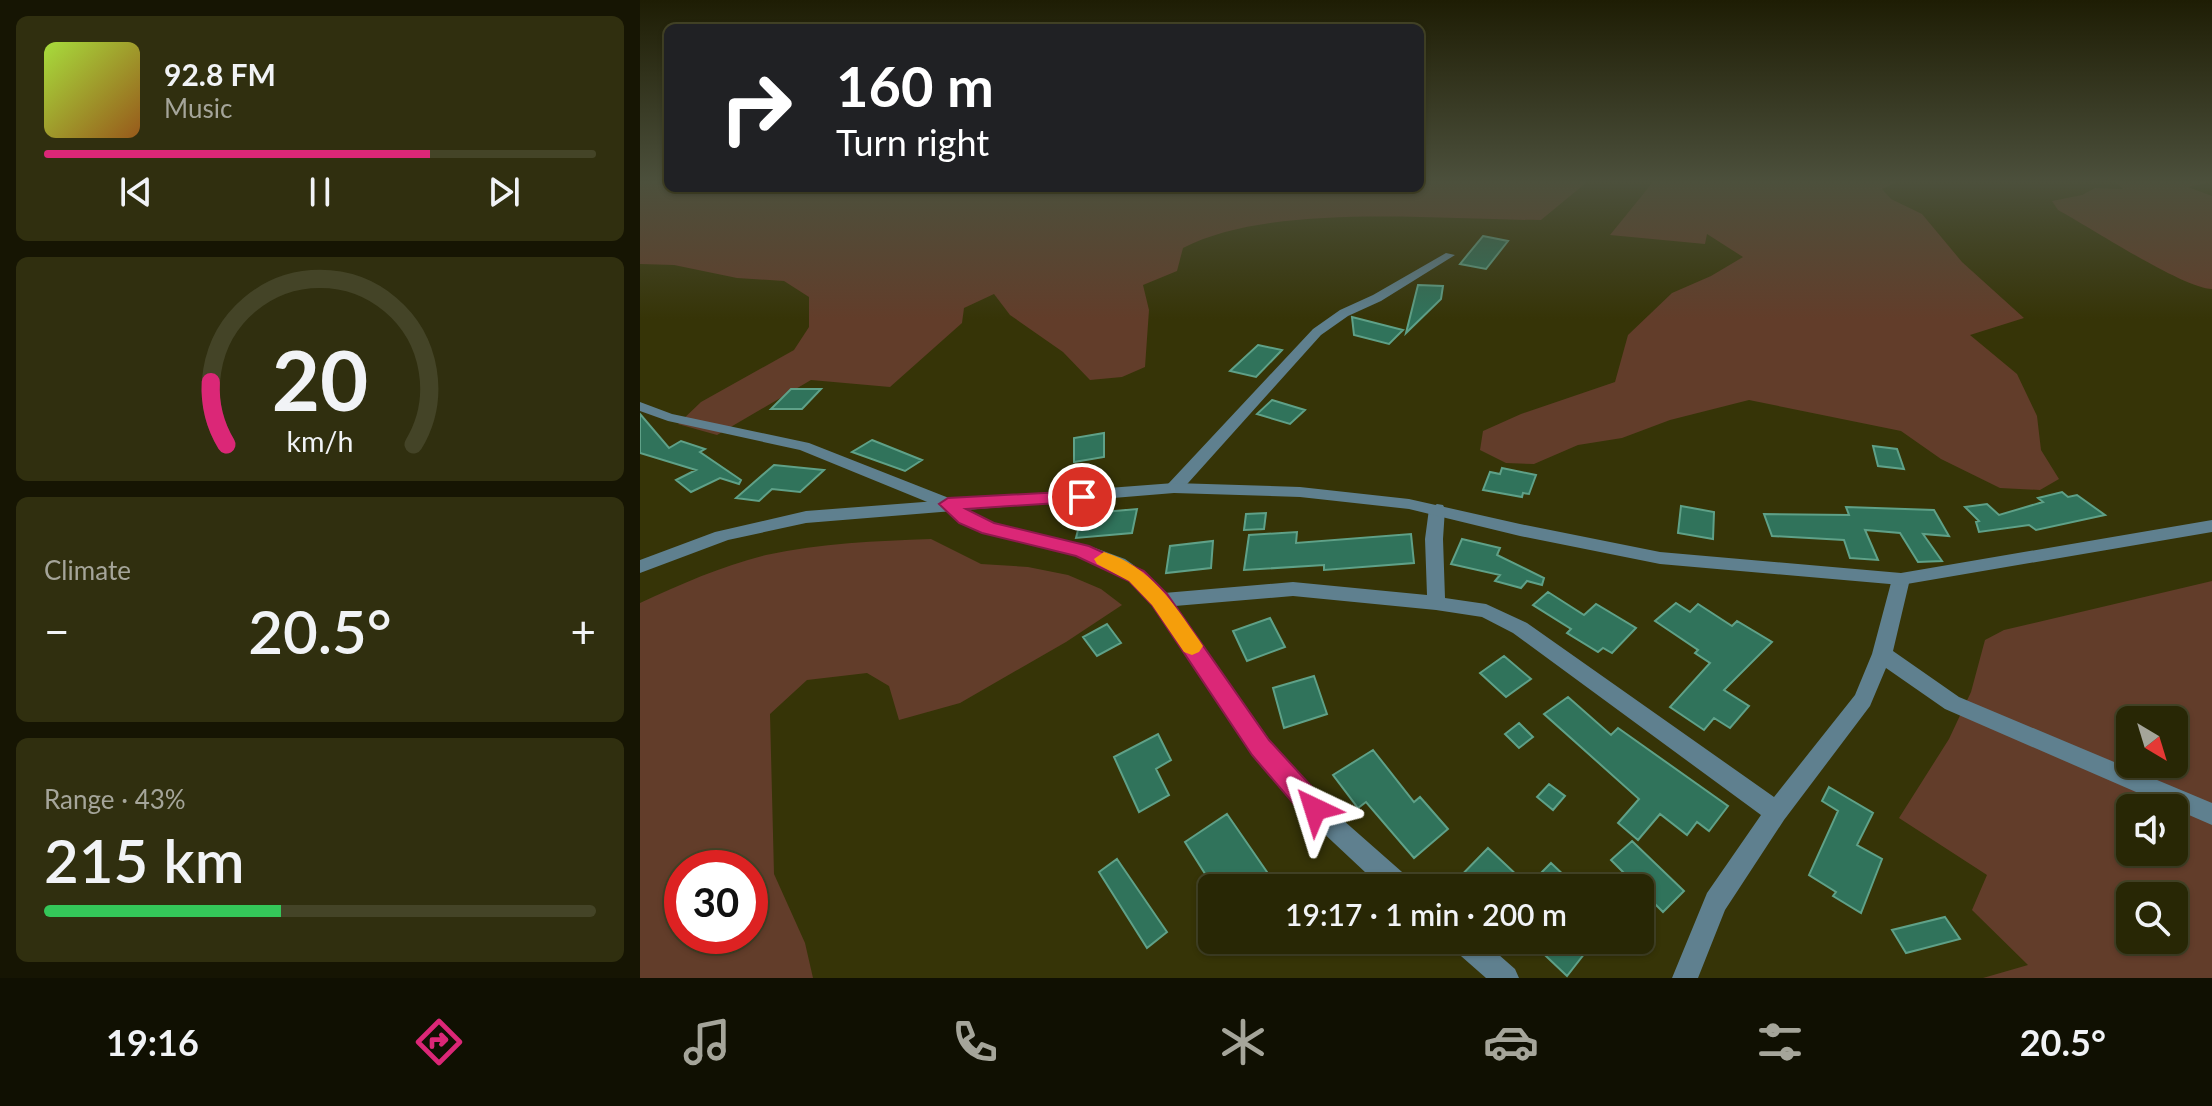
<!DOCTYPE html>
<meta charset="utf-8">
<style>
body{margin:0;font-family:Lato,sans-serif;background:#302f0f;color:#f1f3f6;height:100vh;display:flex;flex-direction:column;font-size:30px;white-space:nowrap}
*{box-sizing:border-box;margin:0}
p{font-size:26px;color:#a5a59a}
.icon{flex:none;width:44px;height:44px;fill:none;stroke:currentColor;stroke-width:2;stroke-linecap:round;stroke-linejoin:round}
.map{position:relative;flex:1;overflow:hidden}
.side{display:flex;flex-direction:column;gap:16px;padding:16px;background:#161503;width:640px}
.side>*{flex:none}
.top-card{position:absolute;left:24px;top:24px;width:760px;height:168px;border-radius:12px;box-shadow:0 2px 6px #0004,0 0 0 2px #444427;background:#202124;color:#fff;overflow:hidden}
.needle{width:52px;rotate:142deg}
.tools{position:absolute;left:1476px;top:706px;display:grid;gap:16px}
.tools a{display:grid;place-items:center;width:72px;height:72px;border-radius:12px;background:#282705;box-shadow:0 2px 6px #0004,0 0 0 2px #444427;font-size:40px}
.speed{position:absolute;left:24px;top:850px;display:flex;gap:16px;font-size:40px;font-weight:700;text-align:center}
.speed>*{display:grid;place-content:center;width:104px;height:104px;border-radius:50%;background:#282705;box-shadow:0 2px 6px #0004,0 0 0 2px #444427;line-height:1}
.speed .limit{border:12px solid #d22;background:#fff;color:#111}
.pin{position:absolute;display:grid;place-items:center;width:68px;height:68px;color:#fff;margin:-34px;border:4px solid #fff;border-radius:50%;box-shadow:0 2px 8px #0007}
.me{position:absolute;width:88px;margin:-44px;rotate:319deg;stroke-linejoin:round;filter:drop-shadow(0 0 6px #0008)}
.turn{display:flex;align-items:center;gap:28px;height:168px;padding:0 40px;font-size:36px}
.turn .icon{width:104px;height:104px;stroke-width:2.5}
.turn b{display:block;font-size:56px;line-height:68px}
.big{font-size:60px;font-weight:600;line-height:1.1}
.side .card{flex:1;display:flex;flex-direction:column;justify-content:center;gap:12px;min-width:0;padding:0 28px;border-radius:12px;background:#302f0f}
.side .dial{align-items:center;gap:0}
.dial svg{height:208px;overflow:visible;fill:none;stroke:#444427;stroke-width:7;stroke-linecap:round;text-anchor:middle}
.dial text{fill:#f1f3f6;stroke:none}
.song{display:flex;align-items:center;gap:24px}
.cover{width:96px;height:96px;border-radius:12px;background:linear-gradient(135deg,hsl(80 70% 55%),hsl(30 70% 35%))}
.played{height:8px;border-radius:4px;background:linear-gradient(90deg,#db2777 70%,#444427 70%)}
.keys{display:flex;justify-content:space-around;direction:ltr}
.heat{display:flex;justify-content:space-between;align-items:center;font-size:44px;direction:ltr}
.charge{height:12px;border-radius:6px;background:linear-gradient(90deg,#34c759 43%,#444427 0)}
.trip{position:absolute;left:558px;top:874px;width:456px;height:80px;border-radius:12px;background:#282705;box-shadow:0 2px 6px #0004,0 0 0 2px #444427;font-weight:600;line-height:80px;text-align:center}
.tab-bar{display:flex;height:128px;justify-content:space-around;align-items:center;background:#101002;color:#a5a59a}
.tab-bar .icon{width:56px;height:56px}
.tab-bar .current{color:#db2777}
.tab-bar b{font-size:36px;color:#f1f3f6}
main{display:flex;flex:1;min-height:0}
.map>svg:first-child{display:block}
</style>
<main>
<section class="side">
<div class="card">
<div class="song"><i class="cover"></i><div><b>92.8 FM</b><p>Music</p></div></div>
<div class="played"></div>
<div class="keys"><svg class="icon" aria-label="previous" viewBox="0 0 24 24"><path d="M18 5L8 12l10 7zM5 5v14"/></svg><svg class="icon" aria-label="pause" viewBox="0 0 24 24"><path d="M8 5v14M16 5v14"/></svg><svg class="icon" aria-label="next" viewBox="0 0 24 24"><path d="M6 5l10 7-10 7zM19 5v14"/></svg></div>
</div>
<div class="card dial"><svg viewBox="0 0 100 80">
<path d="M14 69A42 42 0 1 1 86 69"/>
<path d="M14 69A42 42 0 0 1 8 45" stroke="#db2777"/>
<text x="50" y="56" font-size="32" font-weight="700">20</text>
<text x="50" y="72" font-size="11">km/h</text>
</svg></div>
<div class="card"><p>Climate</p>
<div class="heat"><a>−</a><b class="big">20.5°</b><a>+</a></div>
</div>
<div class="card"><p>Range · 43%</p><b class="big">215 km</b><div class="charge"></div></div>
</section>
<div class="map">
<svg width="1572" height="978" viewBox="0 0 1572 978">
<rect width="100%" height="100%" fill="#363407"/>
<path fill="#623d2a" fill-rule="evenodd" d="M0,182H28V188H780V182H947L901,220C800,220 632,202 543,248L537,271L503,285L509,310L505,367L482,377L450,380L423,352L370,315L354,294L324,308L322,323L250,387L171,380L77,435L38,424L61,402L154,350L169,327V297L144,281L97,278L34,265L0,264Z
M1013,182H1257L1242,189L1251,199L1282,214L1322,262L1384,318L1330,335L1377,374L1397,416L1401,450L1419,479L1400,490L1360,488L1301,459L1261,431L1109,400L1030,420L982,438L938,445L894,464L866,463L840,450L843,431L881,414L975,382L988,335L1032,293L1071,276L1103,257L1067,234L1065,244L970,235Z
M1475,182H1572L1548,187L1572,196V289C1544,289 1448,226 1418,210L1412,201L1442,195L1455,188L1483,189Z
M291,539L341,564L388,567L428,575L461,589L482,605L426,642L320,703L259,720L249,686L227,673L167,680L130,714L134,874L165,943L173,978H0V603C41,584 82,566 126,555C181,543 236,541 291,539ZM42,868H110V936H42Z
M1572,581V978H1343L1388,965L1332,910L1347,875L1259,818L1309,739L1331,692L1345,640L1364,630ZM1490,720H1534V764H1490ZM1490,808H1534V852H1490ZM1490,896H1534V940H1490Z"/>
<path fill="#30735b" stroke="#5fa188" stroke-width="2" d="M843,236L868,241L846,269L820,264Z
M778,285L803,286L801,299L766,333Z
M712,317L763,330L749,344L714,335Z
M618,345L642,350L616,377L590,371Z
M151,389H181L162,409H131Z
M632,400L665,410L650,424L617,414Z
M0,414L29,448L41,441L65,449L60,452L101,480L99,484L80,478L51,492L36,480L56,470L0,453Z
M464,433V457L434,462V438Z
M232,440L282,460L265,471L212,452Z
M1233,446L1257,449L1264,469L1238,466Z
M134,465L184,470L160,492L132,489L119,501L96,498Z
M862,468L896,475L889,494L883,493L882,497L843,490L850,472L860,474Z
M1422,492L1428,497L1437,495L1465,515L1396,530L1389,525L1339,532L1336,522L1339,521L1325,507L1347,504L1359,515L1403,502L1398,498Z
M1041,506L1074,512L1073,539L1038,533Z
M1206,507L1294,510L1309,536L1283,534L1302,561L1278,562L1260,533L1225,530L1238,560L1210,558L1204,540L1132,536L1124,514L1209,515Z
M497,509L492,533L436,538L442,514Z
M626,513L624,529L604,530L606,514Z
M657,532L656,543L771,534L774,563L684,570V565L604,570L609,535Z
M822,539L860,548L857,555L904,578L902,585L887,581L881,588L855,581L860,575L811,564Z
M573,541L571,568L526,573L530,546Z
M908,592L944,615L956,604L996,628L972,653L963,648L958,652L927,633L931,629L893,605Z
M1036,603L1050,612L1058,604L1092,626L1097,621L1132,642L1084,690L1109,706L1090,728L1074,718L1064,730L1030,707L1070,663L1055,653L1058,650L1015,621Z
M630,618L645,647L607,661L593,631Z
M467,624L481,643L457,656L443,637Z
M864,656L891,679L866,697L840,673Z
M674,676L687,714L644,728L633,688Z
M928,697L971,735L978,728L1088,806L1069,831L1057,822L1047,835L1020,814L998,840L978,823L999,799L904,714Z
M879,723L893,737L879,748L865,734Z
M518,734L531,760L516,769L529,795L499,812L474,757Z
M733,750L774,802L780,797L808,829L774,858L726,802L718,808L693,775Z
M909,784L925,796L913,810L897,797Z
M1189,787L1233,813L1217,845L1242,859L1221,913L1193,896L1196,892L1169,875L1198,811L1182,801Z
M587,814L638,888H574L545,842Z
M992,841L1044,891L1023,912L971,860Z
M848,848L881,879L872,888H809Z
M477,859L527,932L507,948L459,872Z
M911,863L928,879L919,888H906L896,878Z
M1305,917L1320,939L1266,953L1252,930Z
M889,940H955L927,976Z"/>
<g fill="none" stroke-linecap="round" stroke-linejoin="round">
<path fill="#5f808f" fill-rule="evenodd" d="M806,253L815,255L741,301L708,316L681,335L540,492H528L526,488L528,484L673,329L700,310L733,295Z
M0,402L32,414L169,443L314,500L336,515L360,525L455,548L485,559L505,573L524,593L653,582L787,595L785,539L789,509L797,504L803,505L805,509L803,539L805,598L846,604L887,623L1134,797L1215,695L1232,654L1252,579L1255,574H1267L1270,579L1253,651L1319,697L1572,803V825L1305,709L1246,668L1230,706L1144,820L1085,910L1058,978H1032L1067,893L1121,815L873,633L842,617L796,610L653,596L535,606L643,759L695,813L770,879L773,888H742L678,828L644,792L598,732L526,620L493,583L472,568L431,553L348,533L324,522L302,508L160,450L28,421L0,411Z
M809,940H842L875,969L879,978H846L813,949Z"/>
<path fill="#5f808f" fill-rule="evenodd" d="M534,483L660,487L769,499L880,524L1020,552L1261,573L1572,520V532L1261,585L1020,564L880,536L769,509L660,497L534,493L166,523L88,540L0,573V560L75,532L166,511Z"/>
</g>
<linearGradient id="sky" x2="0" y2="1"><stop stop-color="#1e1d04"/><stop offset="0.57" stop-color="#4c503c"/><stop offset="1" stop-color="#4c503c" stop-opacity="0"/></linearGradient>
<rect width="1572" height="319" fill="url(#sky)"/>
<path fill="#db2777" stroke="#8e194d" stroke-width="2" d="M442,491L451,497L448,501L326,509L354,523L449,546L504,571L527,594L629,740L684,800L688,809L684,817L675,821L665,817L612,755L512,605L489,581L436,556L342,533L319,523L299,504L308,498Z"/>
<path fill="#f59e0b" d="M464,552C510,566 533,603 559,640L563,646L559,652L552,655L544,652L512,605L489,581L457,564L454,559Z"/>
</svg>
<div class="tools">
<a><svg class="needle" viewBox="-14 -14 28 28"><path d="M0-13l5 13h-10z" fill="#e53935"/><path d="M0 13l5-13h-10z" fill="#a5a59a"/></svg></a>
<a><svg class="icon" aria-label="sound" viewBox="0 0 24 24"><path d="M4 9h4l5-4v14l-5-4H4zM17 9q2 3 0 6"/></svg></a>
<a><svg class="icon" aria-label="search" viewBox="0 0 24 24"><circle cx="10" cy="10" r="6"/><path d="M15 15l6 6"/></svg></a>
</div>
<div class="speed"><div class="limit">30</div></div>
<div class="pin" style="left:442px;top:497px;background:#d93025"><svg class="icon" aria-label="arrive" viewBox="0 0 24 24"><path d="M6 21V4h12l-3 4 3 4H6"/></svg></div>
<svg class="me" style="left:675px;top:809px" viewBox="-20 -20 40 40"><path d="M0-17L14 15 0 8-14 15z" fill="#db2777" stroke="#fff" stroke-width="4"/></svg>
<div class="trip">19:17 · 1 min · 200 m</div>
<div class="top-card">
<div class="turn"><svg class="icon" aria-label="right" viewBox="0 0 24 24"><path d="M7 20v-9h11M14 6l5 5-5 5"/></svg><div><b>160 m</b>Turn right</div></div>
</div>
</div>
</main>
<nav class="tab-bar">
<b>19:16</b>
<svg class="icon current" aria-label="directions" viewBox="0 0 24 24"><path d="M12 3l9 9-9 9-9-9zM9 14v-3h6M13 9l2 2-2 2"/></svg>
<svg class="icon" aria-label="music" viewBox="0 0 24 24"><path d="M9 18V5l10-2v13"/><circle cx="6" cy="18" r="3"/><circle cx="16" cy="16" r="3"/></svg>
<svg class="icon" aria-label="phone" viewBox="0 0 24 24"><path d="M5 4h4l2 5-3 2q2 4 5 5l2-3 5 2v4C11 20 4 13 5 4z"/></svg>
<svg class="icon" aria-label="climate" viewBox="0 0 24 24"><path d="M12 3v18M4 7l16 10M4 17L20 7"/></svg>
<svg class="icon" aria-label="car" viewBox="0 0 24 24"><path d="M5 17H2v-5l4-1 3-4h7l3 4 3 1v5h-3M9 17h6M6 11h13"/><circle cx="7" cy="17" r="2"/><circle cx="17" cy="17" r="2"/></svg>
<svg class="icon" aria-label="filters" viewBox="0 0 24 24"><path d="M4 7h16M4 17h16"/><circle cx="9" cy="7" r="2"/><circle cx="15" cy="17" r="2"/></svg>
<b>20.5°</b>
</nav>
